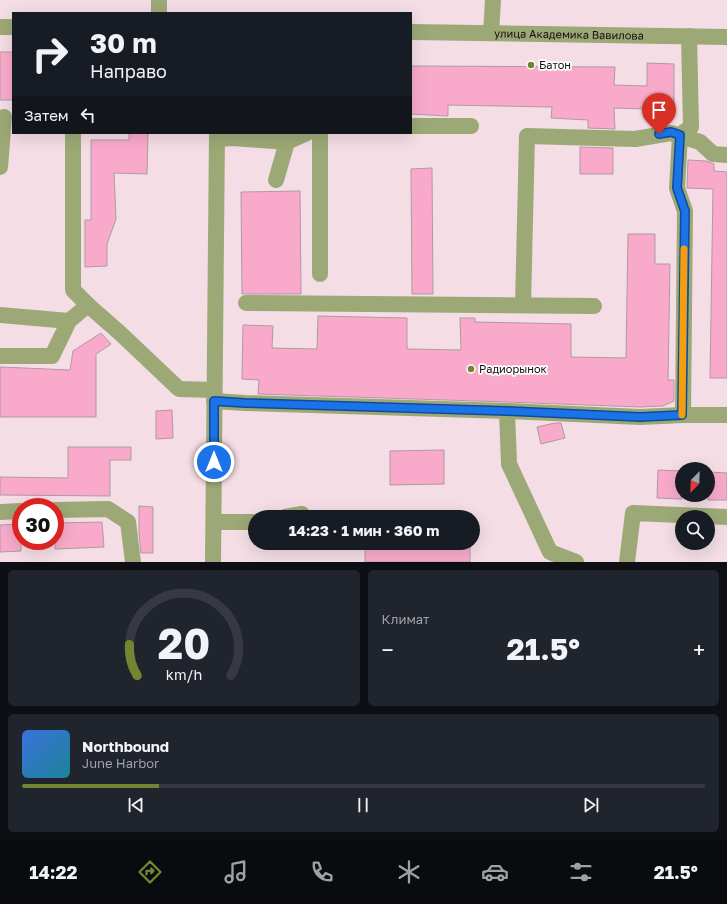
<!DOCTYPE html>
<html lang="ru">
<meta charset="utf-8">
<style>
body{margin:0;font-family:"Golos Text",sans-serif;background:#20242c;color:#f1f3f6;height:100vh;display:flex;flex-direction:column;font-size:15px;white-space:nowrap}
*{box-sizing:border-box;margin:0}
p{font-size:13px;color:#9ea1a6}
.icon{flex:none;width:22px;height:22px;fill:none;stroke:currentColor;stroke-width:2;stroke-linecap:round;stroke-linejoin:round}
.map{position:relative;height:562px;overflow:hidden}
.panel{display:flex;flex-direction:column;gap:8px;padding:8px;background:#0d0f14;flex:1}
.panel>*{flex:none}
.top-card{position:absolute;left:12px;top:12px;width:400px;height:122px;border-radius:0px;box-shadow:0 4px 16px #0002;background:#171b24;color:#f1f3f6;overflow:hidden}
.needle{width:26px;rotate:203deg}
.buttons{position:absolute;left:675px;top:462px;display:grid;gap:8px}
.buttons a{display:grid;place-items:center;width:40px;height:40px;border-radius:50%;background:#171b24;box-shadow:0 4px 16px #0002;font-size:20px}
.speed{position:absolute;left:12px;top:498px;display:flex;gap:8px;font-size:20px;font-weight:700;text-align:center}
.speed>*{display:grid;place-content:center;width:52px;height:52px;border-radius:50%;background:#171b24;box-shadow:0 4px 16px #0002;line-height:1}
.speed .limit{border:6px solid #d22;background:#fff;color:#111}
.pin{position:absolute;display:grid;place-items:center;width:34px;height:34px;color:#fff;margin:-41px -17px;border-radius:50% 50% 50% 0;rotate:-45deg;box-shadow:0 0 4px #0007}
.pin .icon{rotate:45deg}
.me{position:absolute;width:44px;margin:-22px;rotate:0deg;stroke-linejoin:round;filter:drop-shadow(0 0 3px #0008)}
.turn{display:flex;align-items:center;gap:14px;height:84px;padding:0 12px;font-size:18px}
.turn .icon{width:52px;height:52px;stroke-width:2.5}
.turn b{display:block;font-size:28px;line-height:34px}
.then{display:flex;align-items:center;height:38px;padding:0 12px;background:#0003;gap:8px;font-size:15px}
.big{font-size:30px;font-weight:700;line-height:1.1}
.panel .card{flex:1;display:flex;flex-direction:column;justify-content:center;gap:6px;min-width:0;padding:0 14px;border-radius:6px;background:#20242c}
.panel .dial{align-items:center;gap:0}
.dial svg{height:104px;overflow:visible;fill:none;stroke:#363941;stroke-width:7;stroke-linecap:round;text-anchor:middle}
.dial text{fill:#f1f3f6;stroke:none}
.song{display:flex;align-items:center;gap:12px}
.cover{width:48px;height:48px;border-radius:6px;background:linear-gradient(135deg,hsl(220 70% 55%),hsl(190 70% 35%))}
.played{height:4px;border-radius:2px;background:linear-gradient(90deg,#738433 20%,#363941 20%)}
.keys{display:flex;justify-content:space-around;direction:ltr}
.heat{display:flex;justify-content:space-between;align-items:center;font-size:22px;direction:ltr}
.panel .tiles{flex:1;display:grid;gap:8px;grid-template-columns:1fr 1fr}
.card:last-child{grid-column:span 2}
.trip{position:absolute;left:248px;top:510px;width:232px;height:40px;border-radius:20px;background:#171b24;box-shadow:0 4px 16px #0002;font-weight:700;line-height:40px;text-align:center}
.dock{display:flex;height:64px;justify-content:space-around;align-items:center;background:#090b0e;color:#9ea1a6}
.dock .icon{width:28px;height:28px}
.dock .active{color:#738433}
.dock b{font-size:18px;color:#f1f3f6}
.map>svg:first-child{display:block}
</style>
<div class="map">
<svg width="727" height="562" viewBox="0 0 727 562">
<rect width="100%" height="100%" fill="#f4dde5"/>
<path fill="#f9aaca" stroke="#af99a1" d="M0,52H13V100H0Z
M647,63L674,64V111H646V109L614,108L615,129L588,128V120L551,118L552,107L448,105V116L411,114V66L615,67L614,85L647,86Z
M129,133H148L147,174L114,173L116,219L107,244V266L85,267V220H91V140H129Z
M580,147L613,148V174H580Z
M688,160L706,161L714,164V171L727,172V378H710L713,189L687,188Z
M432,168L433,294H412L411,169Z
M300,191L301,294H242L241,192Z
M628,234H655V264H670L668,380H674V401L663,406L640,407L507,402L258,394L259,380L242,379L243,325L273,326L272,348L317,349L318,316L407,318V349L461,350L460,318H475V322L571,324V357L626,358Z
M101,333L111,344L96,354V417H0V367L70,370L73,351Z
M172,410L173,438L156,439V411Z
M555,423H561L565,438L541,444L537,427Z
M68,447H131V460H110V496L0,495V477L68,478Z
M444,450V484L390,485V451Z
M658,470L682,471V499L657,498Z
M708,472L727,473V500H708Z
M139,506L153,507V553H141L139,533Z
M102,522L104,547L55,549V523Z
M21,524V551L0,552V525Z
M365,543H470V562H365Z"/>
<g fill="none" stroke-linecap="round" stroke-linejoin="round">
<g stroke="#9ca976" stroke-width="16">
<path d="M159,0V13"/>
<path d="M0,27H13"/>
<path id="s1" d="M411,32L727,37"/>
<path d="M491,33L493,0"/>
<path d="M411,126H471"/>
<path d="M73,133V290L88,305L121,334L179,389L214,390"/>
<path d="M217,139L233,138L287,142L307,133"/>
<path d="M0,167L4,117"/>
<path d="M276,180L287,142"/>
<path d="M320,274V133"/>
<path d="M246,303L594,306"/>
<path d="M523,305L527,136L635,139L671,133L700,142L713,154L727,155"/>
<path d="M0,315L69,321L88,305"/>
<path d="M0,356H52L69,321"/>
<path d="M214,401L245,403L507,411L509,464L550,552L576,562"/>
<path d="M507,411L640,417L683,415H727"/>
<path d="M683,415L685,211L677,188L680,135L691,127L689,36"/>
<path d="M55,510L108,509L128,522L133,562"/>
<path d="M0,512L21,511"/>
<path d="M285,517L302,514"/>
<path d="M214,522H255"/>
<path d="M213,562L217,133"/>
<path d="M627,562L633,513L727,517"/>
</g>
</g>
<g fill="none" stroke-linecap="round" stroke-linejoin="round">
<g stroke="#114b97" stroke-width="10">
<path id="route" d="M214,462V401L245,403L507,411L640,417L682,415L685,211L677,188L680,135L671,132L659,134"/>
</g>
<use href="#route" stroke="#1a73e8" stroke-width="7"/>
<path stroke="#f59e0b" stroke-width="7" d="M682,415L684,249"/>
</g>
<g fill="#738433" stroke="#fff" stroke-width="1.5">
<circle cx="531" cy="65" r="4"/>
<circle cx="471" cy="369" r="4"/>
</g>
<g text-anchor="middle" stroke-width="3.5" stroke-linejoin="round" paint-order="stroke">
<g font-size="11" fill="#150e11" stroke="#fff">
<text dy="4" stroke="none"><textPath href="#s1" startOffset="158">улица Академика Вавилова</textPath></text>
</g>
<g font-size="11" fill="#150e11" stroke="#fff" text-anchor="start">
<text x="539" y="69">Батон</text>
<text x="479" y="373">Радиорынок</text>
</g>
</g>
</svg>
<div class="buttons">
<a><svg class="needle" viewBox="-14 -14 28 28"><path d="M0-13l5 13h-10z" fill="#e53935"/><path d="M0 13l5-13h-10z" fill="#9ea1a6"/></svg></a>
<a><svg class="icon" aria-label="search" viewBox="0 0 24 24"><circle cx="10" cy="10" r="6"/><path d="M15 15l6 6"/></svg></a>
</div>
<div class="speed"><div class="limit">30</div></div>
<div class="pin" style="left:659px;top:134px;background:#d93025"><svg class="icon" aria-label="arrive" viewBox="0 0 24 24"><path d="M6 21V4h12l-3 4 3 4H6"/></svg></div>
<svg class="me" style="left:214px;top:462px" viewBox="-20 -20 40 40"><circle r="17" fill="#1a73e8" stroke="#fff" stroke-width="3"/><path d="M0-11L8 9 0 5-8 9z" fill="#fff"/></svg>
<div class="trip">14:23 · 1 мин · 360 m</div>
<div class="top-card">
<div class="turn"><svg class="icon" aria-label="right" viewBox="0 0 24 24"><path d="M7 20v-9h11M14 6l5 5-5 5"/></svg><div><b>30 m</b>Направо</div></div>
<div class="then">Затем<svg class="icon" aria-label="left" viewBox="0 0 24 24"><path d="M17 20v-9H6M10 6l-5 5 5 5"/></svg></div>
</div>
</div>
<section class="panel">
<div class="tiles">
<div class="card dial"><svg viewBox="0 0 100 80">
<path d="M14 69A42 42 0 1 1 86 69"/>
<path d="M14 69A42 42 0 0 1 8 45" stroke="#738433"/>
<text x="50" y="56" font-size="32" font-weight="700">20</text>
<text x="50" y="72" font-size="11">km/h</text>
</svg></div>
<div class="card"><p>Климат</p>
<div class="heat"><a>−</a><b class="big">21.5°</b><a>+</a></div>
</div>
<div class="card">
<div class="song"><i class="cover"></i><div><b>Northbound</b><p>June Harbor</p></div></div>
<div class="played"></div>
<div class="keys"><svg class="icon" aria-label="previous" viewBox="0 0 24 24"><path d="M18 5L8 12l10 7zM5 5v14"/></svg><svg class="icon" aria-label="pause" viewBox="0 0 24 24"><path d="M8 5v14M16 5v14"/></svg><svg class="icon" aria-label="next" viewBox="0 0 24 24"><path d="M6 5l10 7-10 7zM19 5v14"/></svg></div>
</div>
</div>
</section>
<nav class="dock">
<b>14:22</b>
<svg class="icon active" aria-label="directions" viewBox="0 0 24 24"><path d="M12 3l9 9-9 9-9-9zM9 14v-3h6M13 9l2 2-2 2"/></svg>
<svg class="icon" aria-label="music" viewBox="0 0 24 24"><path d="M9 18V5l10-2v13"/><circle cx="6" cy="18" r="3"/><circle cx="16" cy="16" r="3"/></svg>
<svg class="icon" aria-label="phone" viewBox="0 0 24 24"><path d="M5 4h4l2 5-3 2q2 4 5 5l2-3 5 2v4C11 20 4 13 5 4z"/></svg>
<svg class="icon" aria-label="climate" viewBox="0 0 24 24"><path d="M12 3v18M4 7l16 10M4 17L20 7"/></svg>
<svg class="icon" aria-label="car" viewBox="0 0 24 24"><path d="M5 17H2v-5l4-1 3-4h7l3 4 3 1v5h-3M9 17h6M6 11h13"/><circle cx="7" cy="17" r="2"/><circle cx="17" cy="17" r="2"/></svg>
<svg class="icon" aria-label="filters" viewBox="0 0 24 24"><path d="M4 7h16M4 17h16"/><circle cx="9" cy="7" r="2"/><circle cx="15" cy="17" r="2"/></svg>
<b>21.5°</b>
</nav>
